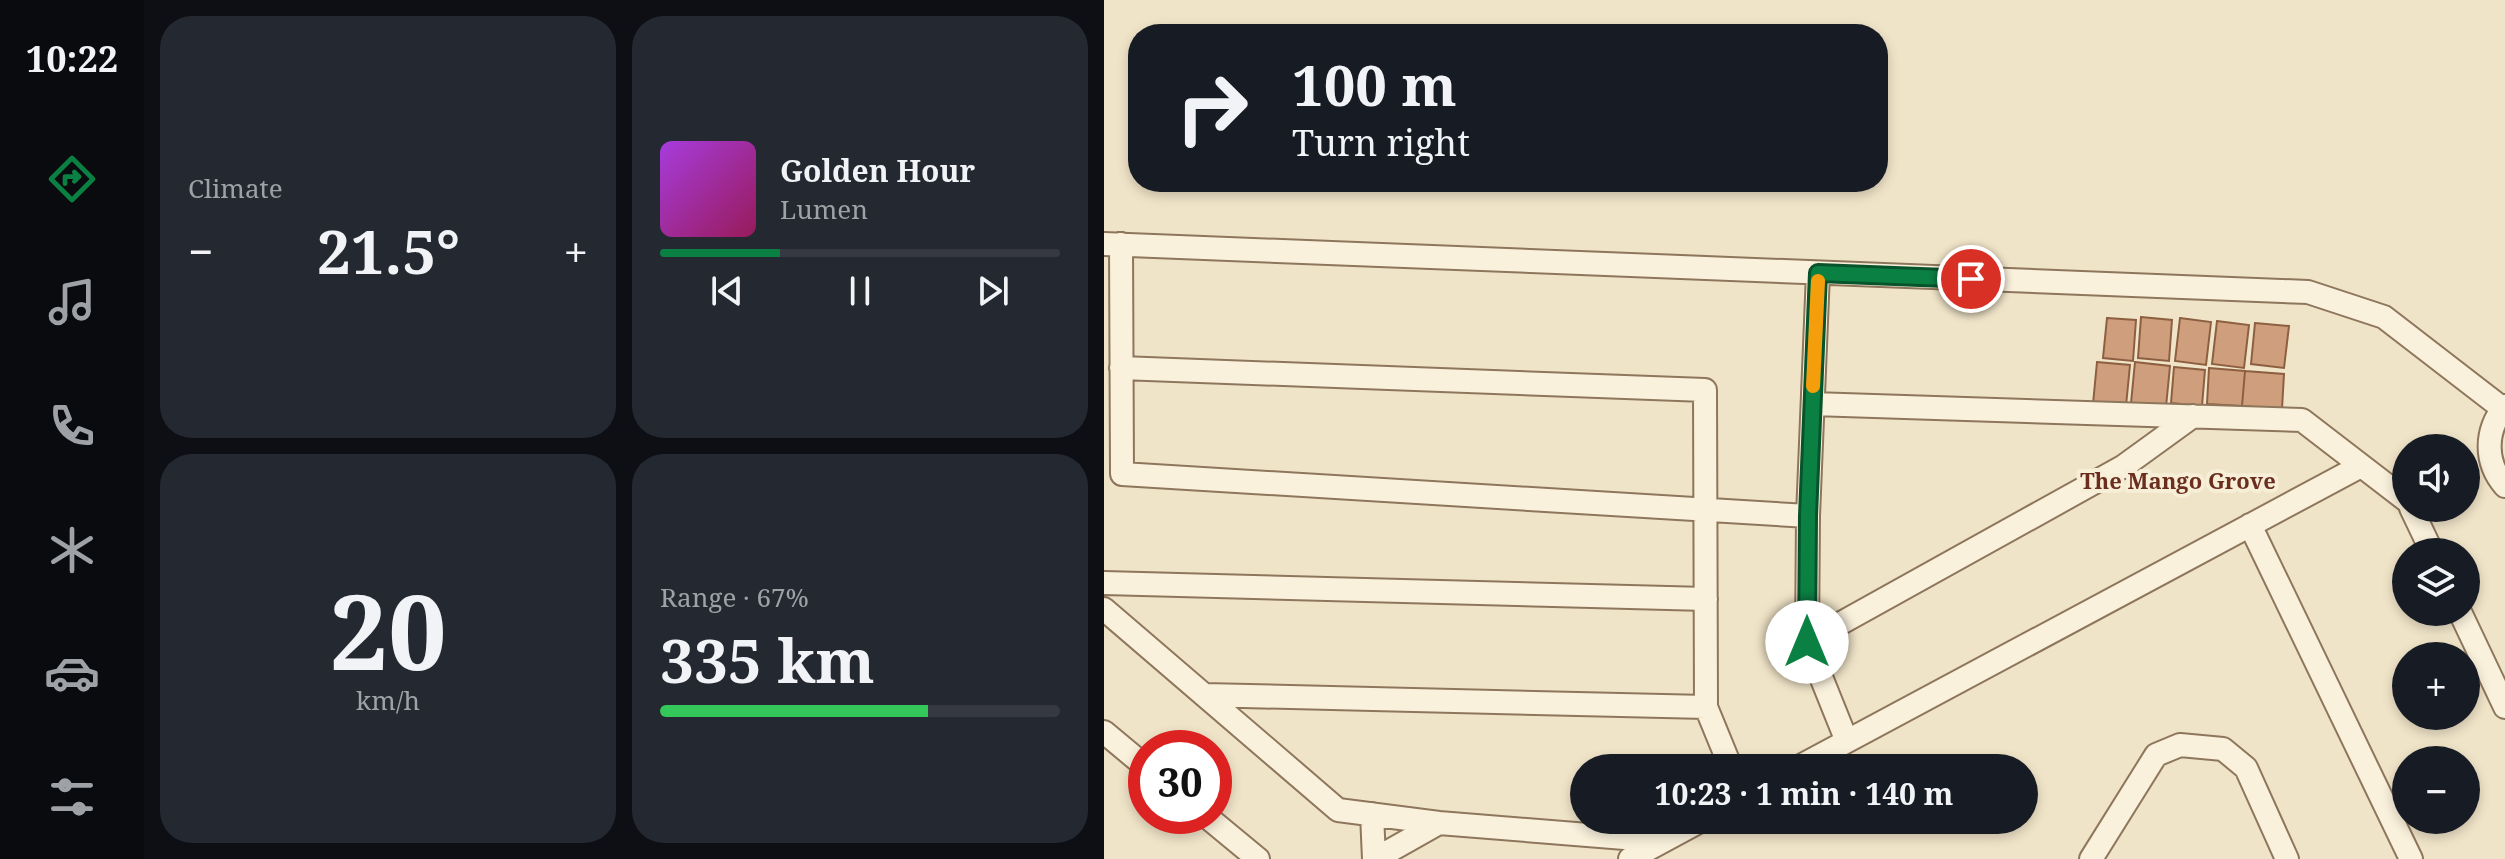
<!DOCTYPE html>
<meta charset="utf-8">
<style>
body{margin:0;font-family:"Noto Serif",serif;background:#242831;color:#f1f3f6;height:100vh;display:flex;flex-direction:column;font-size:30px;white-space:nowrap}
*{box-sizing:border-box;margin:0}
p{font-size:26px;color:#9ea1a6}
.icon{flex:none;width:44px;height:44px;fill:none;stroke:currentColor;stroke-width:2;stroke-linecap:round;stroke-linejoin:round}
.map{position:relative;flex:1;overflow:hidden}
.panel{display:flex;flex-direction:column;gap:16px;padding:16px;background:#0d0f14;width:960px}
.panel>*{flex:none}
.guide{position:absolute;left:24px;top:24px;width:760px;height:168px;border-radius:32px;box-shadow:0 4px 12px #0003;background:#171b24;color:#f1f3f6;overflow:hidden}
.buttons{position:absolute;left:1288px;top:434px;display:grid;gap:16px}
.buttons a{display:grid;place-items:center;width:88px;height:88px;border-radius:50%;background:#171b24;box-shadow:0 4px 12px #0003;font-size:40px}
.speed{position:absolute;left:24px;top:730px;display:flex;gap:16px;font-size:40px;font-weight:700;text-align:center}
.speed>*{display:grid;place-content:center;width:104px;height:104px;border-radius:50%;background:#171b24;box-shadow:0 4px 12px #0003;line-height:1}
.speed .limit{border:12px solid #d22;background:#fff;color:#111}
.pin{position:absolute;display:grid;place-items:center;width:68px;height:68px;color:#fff;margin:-34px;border:4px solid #fff;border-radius:50%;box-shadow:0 2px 8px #0007}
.me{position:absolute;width:88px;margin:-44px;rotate:0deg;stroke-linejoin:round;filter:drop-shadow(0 0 6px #0008)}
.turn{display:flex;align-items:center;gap:28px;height:168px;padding:0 32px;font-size:36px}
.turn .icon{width:104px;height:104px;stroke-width:2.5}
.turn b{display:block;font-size:56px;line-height:68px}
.big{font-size:60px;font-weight:700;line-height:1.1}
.panel .card{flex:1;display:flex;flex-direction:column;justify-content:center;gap:12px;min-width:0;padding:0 28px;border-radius:32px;background:#242831}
.panel .dial{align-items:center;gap:0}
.dial b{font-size:104px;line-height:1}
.song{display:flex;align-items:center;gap:24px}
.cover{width:96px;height:96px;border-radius:12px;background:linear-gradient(135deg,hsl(280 70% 55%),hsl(330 70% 35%))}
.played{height:8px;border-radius:4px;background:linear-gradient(90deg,#0b8043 30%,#363941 30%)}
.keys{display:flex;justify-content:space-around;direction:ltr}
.heat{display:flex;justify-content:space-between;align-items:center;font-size:44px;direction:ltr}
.charge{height:12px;border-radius:6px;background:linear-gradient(90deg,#34c759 67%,#363941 0)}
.panel .tiles{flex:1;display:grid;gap:16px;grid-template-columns:repeat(2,1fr)}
.trip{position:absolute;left:466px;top:754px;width:468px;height:80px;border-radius:40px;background:#171b24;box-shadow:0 4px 12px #0003;font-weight:700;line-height:80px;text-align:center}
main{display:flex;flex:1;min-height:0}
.dock{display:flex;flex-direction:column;width:144px;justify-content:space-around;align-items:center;background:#090b0e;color:#9ea1a6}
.dock .icon{width:56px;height:56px}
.dock .current{color:#0b8043}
.dock b{font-size:36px;color:#f1f3f6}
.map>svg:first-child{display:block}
</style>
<main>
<nav class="dock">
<b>10:22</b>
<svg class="icon current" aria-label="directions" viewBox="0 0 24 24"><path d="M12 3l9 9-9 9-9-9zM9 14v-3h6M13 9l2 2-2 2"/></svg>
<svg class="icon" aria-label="music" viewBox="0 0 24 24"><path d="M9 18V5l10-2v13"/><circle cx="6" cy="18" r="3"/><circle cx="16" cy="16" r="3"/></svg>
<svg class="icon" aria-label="phone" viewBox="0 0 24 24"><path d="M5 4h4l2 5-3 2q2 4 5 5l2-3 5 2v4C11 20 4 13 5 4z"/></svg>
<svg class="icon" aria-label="climate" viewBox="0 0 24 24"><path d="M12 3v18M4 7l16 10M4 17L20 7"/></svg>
<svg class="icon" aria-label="car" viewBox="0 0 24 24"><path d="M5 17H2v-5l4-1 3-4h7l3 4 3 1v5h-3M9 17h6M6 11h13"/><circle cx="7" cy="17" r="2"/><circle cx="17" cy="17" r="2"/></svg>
<svg class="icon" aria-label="filters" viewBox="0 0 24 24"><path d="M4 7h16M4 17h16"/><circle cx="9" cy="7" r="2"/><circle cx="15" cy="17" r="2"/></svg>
</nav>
<section class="panel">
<div class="tiles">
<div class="card"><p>Climate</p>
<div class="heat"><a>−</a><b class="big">21.5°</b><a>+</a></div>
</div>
<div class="card">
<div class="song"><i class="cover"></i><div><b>Golden Hour</b><p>Lumen</p></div></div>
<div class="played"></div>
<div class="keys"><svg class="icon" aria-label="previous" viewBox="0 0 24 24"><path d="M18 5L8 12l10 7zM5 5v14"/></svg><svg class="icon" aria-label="pause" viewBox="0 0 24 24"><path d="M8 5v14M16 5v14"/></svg><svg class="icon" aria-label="next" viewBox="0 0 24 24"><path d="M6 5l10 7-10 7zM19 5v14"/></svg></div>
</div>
<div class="card dial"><b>20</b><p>km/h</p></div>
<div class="card"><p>Range · 67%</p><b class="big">335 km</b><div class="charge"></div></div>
</div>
</section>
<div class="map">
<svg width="1401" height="859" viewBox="0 0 1401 859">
<rect width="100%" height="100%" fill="#f0e4c8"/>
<path fill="#cf9f7d" stroke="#8d5f41" stroke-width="2" d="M1037,317L1068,320L1065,361L1034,358Z
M1003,318L1032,320L1029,361L999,358Z
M1076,318L1107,322L1102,365L1071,361Z
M1113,321L1145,325L1140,368L1108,364Z
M1151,323L1185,326L1180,368L1147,364Z
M993,362L1026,365L1022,406L989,404Z
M1031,362L1066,366L1062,407L1027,403Z
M1070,367L1101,370L1098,406L1067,403Z
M1105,368L1141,371L1138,406L1103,404Z
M1141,371L1180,374L1178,409L1138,406Z"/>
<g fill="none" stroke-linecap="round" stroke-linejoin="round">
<g stroke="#8d765c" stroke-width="26">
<path id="minor" d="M0,244L1204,292L1280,317L1398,408
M17,244L18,474L704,516
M714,273L704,516L703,642L742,739
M17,368L601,390L602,707L627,768
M709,404L1198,420L1302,500
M1401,406C1381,430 1380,462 1401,486
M1307,508L1328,552
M1146,525L1307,859
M0,583L602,599
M0,609L234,810L335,823L558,841
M1356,612L1401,707
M703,642L1020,466L1089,416
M100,695L602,707
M0,732L42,767
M693,768L1255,467
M268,814L270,859
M102,816L154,859
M271,859L335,823
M526,859L598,820
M987,859L1052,755L1076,745L1119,749L1142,768L1183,859"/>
</g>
<use href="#minor" stroke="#faf1dc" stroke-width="22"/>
</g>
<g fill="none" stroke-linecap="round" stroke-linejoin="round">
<g stroke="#07532c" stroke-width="20">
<path id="route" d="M703,642L704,516L714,273L867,279"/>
</g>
<use href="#route" stroke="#0b8043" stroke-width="14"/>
<path stroke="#f59e0b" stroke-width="14" d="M709,386L714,281"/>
</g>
<g text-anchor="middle" stroke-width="8" stroke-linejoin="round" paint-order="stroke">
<g font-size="22" font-weight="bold" fill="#6b2e1e" stroke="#f7eed8">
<text x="1074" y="489">The Mango Grove</text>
</g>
</g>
</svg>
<div class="buttons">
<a><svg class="icon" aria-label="sound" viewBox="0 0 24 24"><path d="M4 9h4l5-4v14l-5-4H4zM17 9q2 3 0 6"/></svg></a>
<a><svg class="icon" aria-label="layers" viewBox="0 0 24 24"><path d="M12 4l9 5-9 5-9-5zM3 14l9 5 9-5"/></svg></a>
<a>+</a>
<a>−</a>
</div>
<div class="speed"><div class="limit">30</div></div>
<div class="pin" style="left:867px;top:279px;background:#d93025"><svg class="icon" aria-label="arrive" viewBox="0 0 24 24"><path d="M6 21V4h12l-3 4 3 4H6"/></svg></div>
<svg class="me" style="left:703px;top:642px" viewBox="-20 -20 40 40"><circle r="19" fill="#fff"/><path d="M0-13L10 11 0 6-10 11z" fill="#0b8043"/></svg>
<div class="trip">10:23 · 1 min · 140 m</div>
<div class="guide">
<div class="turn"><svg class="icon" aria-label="right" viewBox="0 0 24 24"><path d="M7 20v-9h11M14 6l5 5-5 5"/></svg><div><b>100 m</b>Turn right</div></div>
</div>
</div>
</main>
